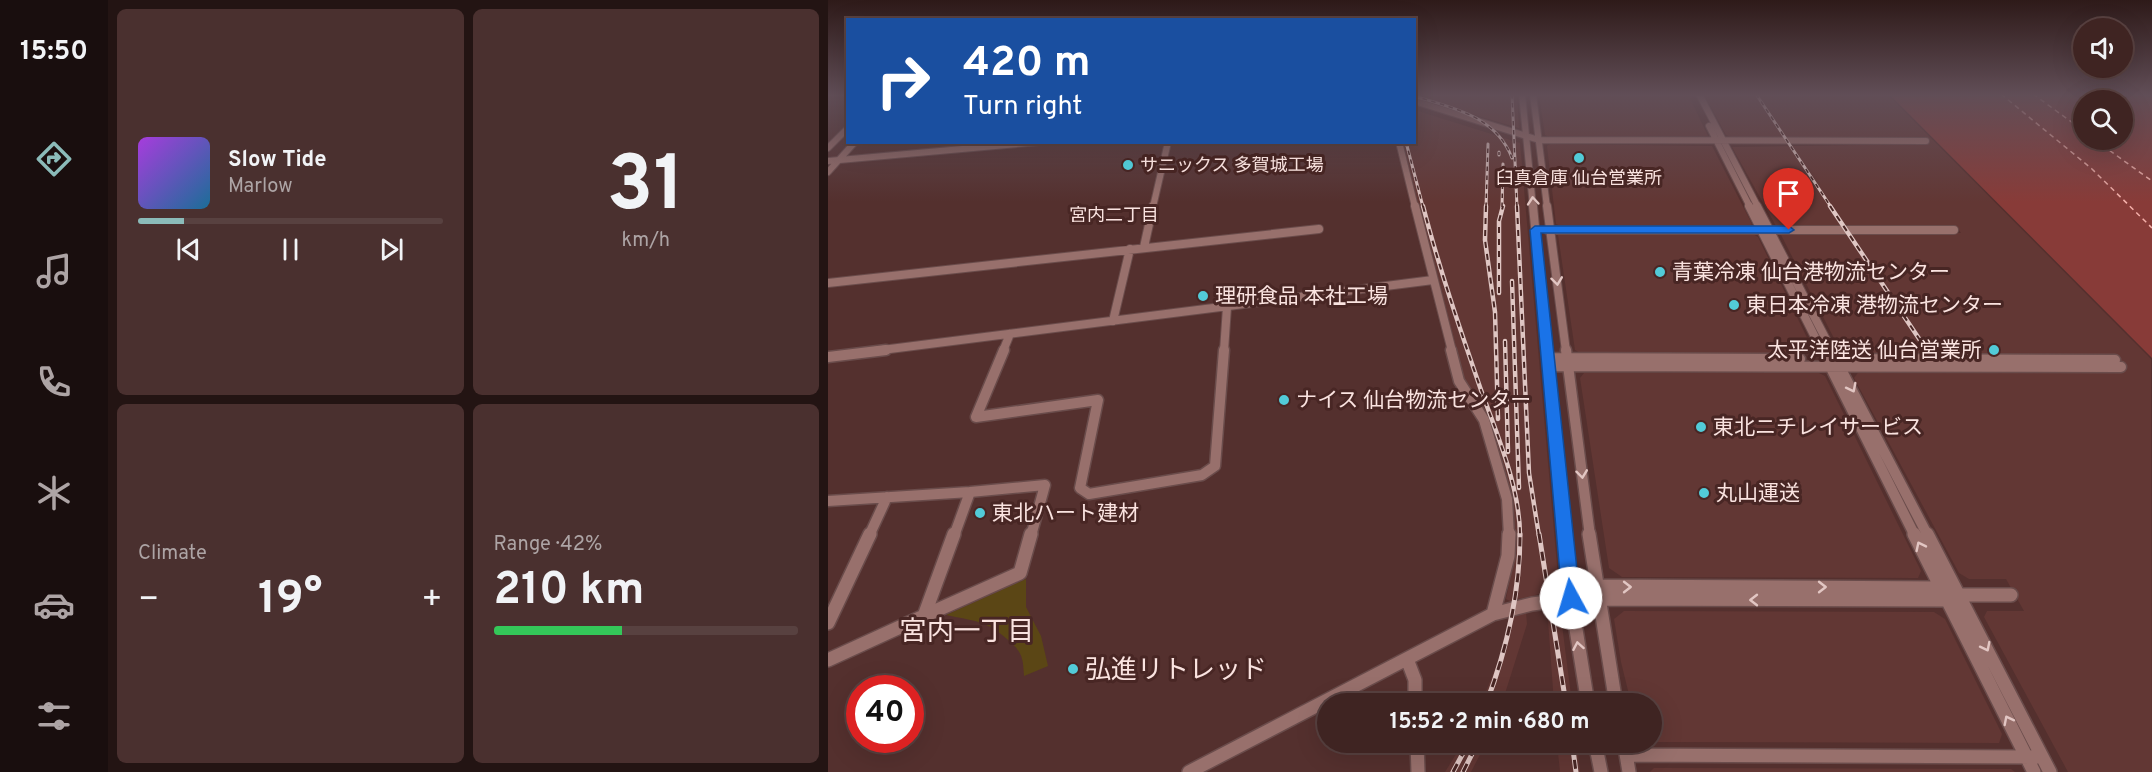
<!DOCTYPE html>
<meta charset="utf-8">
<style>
body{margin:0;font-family:Overpass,"Noto Sans JP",sans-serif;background:#4a302f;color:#f1f3f6;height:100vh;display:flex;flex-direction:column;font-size:22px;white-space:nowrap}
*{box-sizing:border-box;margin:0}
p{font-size:20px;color:#ada4a5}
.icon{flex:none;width:33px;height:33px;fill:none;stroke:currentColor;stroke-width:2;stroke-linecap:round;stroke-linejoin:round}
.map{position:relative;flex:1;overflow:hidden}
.sheet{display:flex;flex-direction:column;gap:9px;padding:9px;background:#231413;width:720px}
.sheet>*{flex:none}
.guide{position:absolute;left:18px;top:18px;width:570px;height:126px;border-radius:0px;box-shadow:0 6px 24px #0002,0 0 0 2px #584140;background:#1a4fa0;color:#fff;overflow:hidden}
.controls{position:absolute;left:1245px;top:18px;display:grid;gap:12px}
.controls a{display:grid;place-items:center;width:60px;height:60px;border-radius:50%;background:#3f2422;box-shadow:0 6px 24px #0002,0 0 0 2px #584140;font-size:30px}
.speed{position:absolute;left:18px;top:675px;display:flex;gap:12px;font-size:30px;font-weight:700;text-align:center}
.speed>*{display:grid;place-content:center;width:78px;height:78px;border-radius:50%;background:#3f2422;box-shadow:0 6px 24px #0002,0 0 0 2px #584140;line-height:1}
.speed .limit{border:9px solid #d22;background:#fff;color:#111}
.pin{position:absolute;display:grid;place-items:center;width:51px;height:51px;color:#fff;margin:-62px -26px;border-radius:50% 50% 50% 0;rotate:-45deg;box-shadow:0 0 6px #0007}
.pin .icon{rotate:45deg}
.me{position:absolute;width:66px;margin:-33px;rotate:354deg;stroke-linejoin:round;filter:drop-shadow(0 0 4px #0008)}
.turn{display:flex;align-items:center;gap:21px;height:126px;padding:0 18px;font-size:27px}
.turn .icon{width:78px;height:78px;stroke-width:2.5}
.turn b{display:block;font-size:42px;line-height:51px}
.big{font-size:45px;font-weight:700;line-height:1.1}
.sheet .card{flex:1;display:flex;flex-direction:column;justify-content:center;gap:9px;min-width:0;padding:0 21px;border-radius:9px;background:#4a302f}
.sheet .dial{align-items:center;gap:0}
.dial b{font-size:78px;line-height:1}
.song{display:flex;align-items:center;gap:18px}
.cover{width:72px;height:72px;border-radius:9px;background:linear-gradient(135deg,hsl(280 70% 55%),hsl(200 70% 35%))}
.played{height:6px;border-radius:3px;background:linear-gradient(90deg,#8bbbb9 15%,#584140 15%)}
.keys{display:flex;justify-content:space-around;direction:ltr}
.heat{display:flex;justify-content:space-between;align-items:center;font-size:33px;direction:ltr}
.charge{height:9px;border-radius:4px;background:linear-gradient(90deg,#34c759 42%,#584140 0)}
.sheet .tiles{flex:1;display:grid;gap:9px;grid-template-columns:repeat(2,1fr)}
.trip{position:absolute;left:489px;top:693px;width:345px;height:60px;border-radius:30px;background:#3f2422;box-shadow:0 6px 24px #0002,0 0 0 2px #584140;font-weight:700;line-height:60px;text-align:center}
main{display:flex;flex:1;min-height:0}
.tab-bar{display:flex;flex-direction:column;width:108px;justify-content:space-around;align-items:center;background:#190e0e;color:#ada4a5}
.tab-bar .icon{width:42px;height:42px}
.tab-bar .active{color:#8bbbb9}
.tab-bar b{font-size:27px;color:#f1f3f6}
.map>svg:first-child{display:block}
</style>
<main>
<nav class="tab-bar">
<b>15:50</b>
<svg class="icon active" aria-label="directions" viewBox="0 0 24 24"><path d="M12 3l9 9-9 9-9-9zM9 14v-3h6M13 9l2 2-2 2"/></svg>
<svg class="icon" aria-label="music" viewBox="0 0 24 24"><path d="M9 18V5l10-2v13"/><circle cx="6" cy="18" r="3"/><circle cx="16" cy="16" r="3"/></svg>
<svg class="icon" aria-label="phone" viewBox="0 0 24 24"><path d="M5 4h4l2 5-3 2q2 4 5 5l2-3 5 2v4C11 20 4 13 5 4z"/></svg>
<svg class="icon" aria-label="climate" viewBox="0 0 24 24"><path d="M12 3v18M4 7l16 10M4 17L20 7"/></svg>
<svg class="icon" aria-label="car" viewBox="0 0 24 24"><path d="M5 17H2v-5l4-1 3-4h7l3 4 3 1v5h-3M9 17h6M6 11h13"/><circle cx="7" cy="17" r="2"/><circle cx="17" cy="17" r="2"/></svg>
<svg class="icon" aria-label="filters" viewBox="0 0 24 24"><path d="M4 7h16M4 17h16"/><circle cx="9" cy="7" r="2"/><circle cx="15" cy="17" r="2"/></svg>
</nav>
<section class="sheet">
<div class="tiles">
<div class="card">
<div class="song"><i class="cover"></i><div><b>Slow Tide</b><p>Marlow</p></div></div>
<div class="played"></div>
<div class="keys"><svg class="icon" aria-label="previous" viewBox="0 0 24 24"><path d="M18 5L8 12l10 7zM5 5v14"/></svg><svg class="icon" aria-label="pause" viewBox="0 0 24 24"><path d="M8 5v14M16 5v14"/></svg><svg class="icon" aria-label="next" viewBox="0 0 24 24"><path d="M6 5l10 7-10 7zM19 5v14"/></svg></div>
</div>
<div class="card dial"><b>31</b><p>km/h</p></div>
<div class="card"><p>Climate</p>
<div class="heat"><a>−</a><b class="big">19°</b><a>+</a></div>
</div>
<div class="card"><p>Range · 42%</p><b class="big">210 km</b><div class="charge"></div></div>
</div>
</section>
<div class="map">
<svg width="1324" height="772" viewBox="0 0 1324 772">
<rect width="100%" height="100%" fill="#54302e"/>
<path fill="#623734" d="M602,94H689L691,128L592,99Z
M711,94H860L880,136L723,138L717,135Z
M876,94H1059L1323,359L1324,772H1240L1156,617L1159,611H1196L1178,579H1141L1131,573L1026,378L1032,370L1298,371L1283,355L1021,354L1012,350L952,233H1133L1128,226H948L904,147L1091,144L1085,138H906L898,135Z
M587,110L692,143L730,577L728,590L682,601L678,599L685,564L687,529L684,499L635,382L574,143L586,142Z
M722,144L884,146L924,224L922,226H733L728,224L719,146Z
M735,233H923L930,237L985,350L982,354H754L747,350L730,235Z
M756,373H991L997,376L1093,571L1090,578L794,577L781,568L752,378Z
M719,607L732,609L744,703H726Z
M796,611L1106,612L1117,619L1174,734L1171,743L824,742V704L803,703L793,662L786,619Z
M698,612L699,624L674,703L653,704L677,644L683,616Z
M635,743H658L643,772H617Z
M729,743H749L752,772H732Z
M826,768L1183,769L1187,772H822Z"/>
<path fill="#5b4615" d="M198,579V607L213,636L220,666L196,676C195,656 194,652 179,639C158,620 145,621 118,615Z"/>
<path fill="#883b38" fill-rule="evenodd" d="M1061,94H1317L1324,98V358ZM1256,100H1294V140H1256Z"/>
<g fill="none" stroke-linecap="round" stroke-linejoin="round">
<path stroke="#f5b0aa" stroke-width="1.5" stroke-dasharray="5 4" stroke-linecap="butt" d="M1173,94L1264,169L1324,228
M1205,94L1256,131
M1267,140L1324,181"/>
<g stroke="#6a4c4b" stroke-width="8">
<path id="minor-far3" d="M694,94L705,207
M705,94L719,207
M871,94L930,207
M586,101L711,140L1098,141
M881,126L922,207
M571,142L587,207
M0,148L20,128
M0,161L211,142
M0,172L27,142
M325,207L340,142"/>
</g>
<g stroke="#6a4c4b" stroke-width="10">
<path id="minor-far2" d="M587,206L624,351
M705,206L719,351
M719,206L738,351
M921,206L994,351
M929,206L1004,351
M719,230H1126
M316,247L325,206
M0,283L491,229
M285,321L302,249
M46,351L605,280
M175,351L182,334
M396,351L399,307"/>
</g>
<g stroke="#6a4c4b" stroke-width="13">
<path id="minor-far1" d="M176,350L148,417L270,400L252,488L261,494L374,475L387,466L396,350
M623,350L631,381L656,420L679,499L681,536
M719,350L737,536
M738,350L762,536
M994,350L1087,536
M1003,350L1100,536
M0,357L58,350
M720,358L972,359
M1004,359L1287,360
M721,366L1293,367
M0,501L142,492
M41,536L59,497
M126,536L142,492L217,485L203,536"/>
</g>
<g stroke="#6a4c4b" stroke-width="16">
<path id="minor" d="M737,534L743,598L760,704
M761,534L788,704
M1086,534L1206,772
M1099,534L1222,772
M745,597L768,586L1113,588L1131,595H1183
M665,614L680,556L681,534
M96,616L126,534
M96,616L192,573L203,534
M0,623L42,534
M579,659L587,680V704
M0,660L96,616
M589,742L590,772
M767,742L773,772
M796,742L801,772
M798,755L1214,757
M361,772L665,614L704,604L743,599L1119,600L1131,595"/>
</g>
<use href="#minor-far3" stroke="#98706c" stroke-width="6"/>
<use href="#minor-far2" stroke="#98706c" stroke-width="8"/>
<use href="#minor-far1" stroke="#98706c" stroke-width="10"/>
<use href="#minor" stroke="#98706c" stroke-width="13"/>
<g stroke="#dfc6c3" stroke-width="3">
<path id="rail-far2" d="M684,94L689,207
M928,94L1003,207
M586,96C625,108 668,116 684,158
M578,142L595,207
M671,152V155
M658,207L660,144
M674,207L675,164"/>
</g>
<g stroke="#dfc6c3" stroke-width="4.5">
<path id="rail-far1" d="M595,206C611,268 632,329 653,390C669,434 692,488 692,536
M658,206L657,240L667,312L670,419
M689,206L701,473L711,536
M1002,206L1098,349
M684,281L691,488
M671,293V221L675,206
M677,341L680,452"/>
</g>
<g stroke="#dfc6c3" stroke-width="5">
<path id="rail" d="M711,534L738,704
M658,704C679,649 692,593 692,534
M744,742L748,772
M625,772L641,742
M635,772L650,742"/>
</g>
<use href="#rail-far2" stroke="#482624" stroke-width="1.5" stroke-dasharray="4.5" stroke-linecap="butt"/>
<use href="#rail-far1" stroke="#482624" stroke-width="2" stroke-dasharray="6" stroke-linecap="butt"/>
<use href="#rail" stroke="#482624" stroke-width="3" stroke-dasharray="9" stroke-linecap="butt"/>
</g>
<defs><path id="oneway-chevron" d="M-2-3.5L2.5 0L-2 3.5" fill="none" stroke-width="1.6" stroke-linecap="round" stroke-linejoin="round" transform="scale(1.5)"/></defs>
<g stroke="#e2c6c3">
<use href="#oneway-chevron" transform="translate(705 201) rotate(-95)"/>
<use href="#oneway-chevron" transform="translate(729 281) rotate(83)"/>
<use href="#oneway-chevron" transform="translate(1024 388) rotate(63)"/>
<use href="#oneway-chevron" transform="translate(754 474) rotate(83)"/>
<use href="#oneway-chevron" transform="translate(1092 546) rotate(-116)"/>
<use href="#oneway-chevron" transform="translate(799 587)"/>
<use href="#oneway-chevron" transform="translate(994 587)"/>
<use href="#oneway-chevron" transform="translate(926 600) rotate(180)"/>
<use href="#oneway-chevron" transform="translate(750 646) rotate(-100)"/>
<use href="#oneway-chevron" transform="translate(1158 647) rotate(63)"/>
<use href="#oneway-chevron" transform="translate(1180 720) rotate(-117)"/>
</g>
<linearGradient id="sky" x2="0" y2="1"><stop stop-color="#2e1a19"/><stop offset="0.47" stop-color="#614e57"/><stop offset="1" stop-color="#614e57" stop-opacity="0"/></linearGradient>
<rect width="1324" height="202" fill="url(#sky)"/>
<path fill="#1a73e8" stroke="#114b97" stroke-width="1.5" d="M707,226H961L966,230L961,233H713L752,598L750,604L743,606L737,604L734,598L702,230Z"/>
<g fill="#52cbd8" stroke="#482624" stroke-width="2">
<circle cx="751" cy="158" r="6"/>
<circle cx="300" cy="165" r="6"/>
<circle cx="832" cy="272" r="6"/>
<circle cx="375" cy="296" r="6"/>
<circle cx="906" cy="305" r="6"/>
<circle cx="1166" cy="350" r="6"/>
<circle cx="456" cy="400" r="6"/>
<circle cx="873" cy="427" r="6"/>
<circle cx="876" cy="493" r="6"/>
<circle cx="152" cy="513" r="6"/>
<circle cx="245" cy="669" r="6"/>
</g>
<g text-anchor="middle" stroke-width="6" stroke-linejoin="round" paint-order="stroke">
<g font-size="18" fill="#fae3e0" stroke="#482624" text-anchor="start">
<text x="312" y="171">サニックス 多賀城工場</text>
<text x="751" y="184" text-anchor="middle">臼真倉庫 仙台営業所</text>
</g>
<g font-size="18" fill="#fae3e0" stroke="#482624">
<text x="286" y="221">宮内二丁目</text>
</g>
<g font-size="21" fill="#fae3e0" stroke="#482624" text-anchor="start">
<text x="844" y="279">青葉冷凍 仙台港物流センター</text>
<text x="387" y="303">理研食品 本社工場</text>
<text x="918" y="312">東日本冷凍 港物流センター</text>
<text x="1154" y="357" text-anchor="end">太平洋陸送 仙台営業所</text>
<text x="468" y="407">ナイス 仙台物流センター</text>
<text x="885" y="434">東北ニチレイサービス</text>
<text x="888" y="500">丸山運送</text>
<text x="164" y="520">東北ハート建材</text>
</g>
<g font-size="26" fill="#fae3e0" stroke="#482624" text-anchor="start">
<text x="257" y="678">弘進リトレッド</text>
</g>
<g font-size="27" fill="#fae3e0" stroke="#482624">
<text x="139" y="640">宮内一丁目</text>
</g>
</g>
</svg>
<div class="controls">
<a><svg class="icon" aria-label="sound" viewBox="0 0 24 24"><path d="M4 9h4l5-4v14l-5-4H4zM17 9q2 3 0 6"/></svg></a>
<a><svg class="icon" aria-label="search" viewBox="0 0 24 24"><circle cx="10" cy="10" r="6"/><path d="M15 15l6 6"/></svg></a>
</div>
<div class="speed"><div class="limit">40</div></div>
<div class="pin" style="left:961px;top:230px;background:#d93025"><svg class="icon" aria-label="arrive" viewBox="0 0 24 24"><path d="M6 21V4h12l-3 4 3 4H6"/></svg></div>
<svg class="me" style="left:743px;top:598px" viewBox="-20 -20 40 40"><circle r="19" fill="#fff"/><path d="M0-13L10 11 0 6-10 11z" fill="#1a73e8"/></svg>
<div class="trip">15:52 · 2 min · 680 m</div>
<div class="guide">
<div class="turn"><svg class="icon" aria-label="right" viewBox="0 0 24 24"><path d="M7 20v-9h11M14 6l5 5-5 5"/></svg><div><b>420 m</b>Turn right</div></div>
</div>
</div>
</main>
